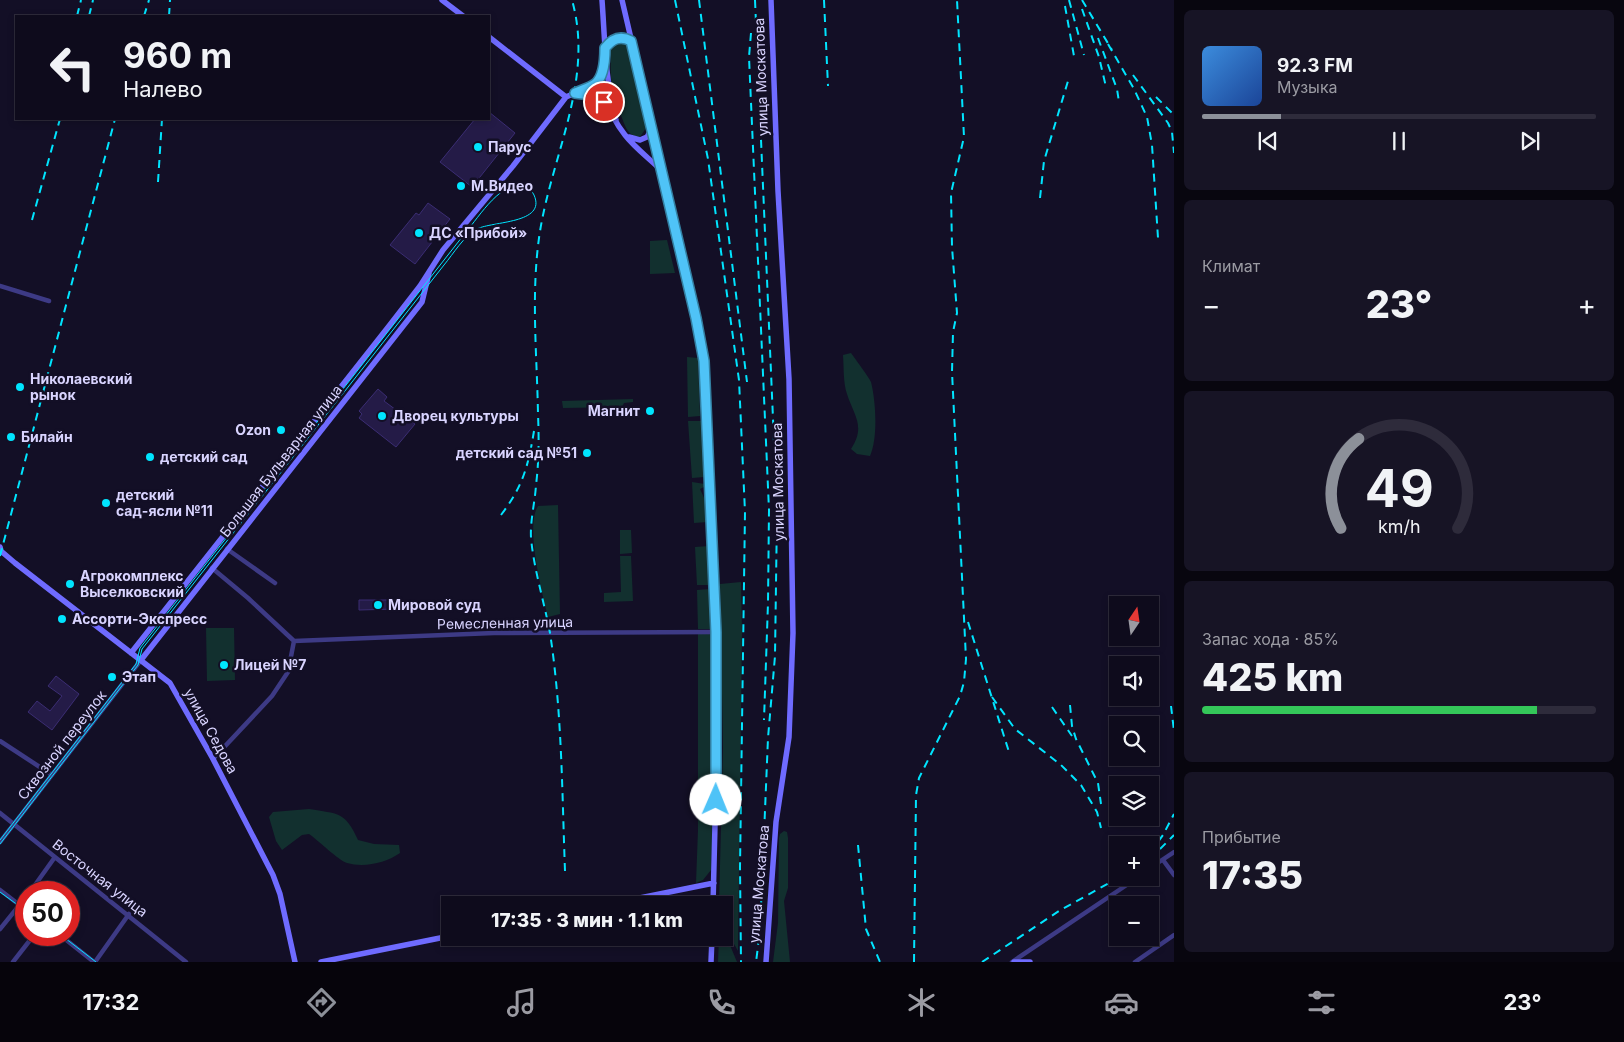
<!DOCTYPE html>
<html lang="ru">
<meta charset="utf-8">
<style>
body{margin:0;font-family:Inter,sans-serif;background:#171425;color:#f1f3f6;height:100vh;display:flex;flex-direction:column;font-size:19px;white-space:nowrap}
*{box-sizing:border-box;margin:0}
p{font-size:16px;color:#9b9ba3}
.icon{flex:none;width:28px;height:28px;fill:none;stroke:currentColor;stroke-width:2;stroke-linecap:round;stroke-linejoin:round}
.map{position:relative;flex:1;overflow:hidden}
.panel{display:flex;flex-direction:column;gap:10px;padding:10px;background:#08060f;width:450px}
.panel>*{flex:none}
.guide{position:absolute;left:15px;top:15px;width:475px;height:105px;border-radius:0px;box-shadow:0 2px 8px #0003,0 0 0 1px #2e2b3b;background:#0e0b1c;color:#f1f3f6;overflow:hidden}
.needle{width:32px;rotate:13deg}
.tools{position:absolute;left:1109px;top:596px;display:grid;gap:10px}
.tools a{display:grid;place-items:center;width:50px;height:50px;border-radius:0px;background:#0e0b1c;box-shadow:0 2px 8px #0003,0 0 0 1px #2e2b3b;font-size:25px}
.speed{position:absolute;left:15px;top:881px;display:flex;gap:10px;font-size:25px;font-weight:700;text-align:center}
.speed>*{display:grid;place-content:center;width:65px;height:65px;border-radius:50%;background:#0e0b1c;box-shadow:0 2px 8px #0003,0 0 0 1px #2e2b3b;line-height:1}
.speed .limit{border:8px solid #d22;background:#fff;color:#111}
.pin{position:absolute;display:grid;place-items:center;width:42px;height:42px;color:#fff;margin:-21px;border:2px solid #fff;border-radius:50%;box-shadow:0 1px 5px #0007}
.me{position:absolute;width:55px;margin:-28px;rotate:1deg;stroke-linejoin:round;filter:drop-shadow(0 0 4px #0008)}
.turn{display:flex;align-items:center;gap:18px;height:105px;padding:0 25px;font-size:22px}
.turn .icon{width:65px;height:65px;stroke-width:2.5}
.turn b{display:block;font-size:35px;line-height:42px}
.big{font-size:38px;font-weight:800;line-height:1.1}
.panel .card{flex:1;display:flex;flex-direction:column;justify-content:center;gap:8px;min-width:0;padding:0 18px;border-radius:8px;background:#171425}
.panel .dial{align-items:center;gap:0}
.dial svg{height:130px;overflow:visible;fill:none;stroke:#2e2b3b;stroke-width:7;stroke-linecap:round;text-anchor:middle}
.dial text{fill:#f1f3f6;stroke:none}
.song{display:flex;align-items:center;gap:15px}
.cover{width:60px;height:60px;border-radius:8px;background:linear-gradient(135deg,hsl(210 70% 55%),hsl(220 70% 35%))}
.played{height:5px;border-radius:2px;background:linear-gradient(90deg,#8c9099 20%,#2e2b3b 20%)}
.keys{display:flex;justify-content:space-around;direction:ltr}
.heat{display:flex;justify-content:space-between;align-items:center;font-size:28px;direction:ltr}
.charge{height:8px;border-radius:4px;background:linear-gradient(90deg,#34c759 85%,#2e2b3b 0)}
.trip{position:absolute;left:441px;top:896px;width:292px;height:50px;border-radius:0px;background:#0e0b1c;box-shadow:0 2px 8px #0003,0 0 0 1px #2e2b3b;font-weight:800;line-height:50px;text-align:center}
.tab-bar{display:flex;height:80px;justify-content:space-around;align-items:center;background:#06040b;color:#9b9ba3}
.tab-bar .icon{width:35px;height:35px}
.tab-bar .on{color:#8c9099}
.tab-bar b{font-size:22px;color:#f1f3f6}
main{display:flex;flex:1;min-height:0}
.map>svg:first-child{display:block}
</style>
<main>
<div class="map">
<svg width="1174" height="962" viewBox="0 0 1174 962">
<rect width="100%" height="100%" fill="#130f26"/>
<path fill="#12302f" d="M619,41L629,44L646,128L640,137C628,136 626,128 622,118C610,93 610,76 611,48Z
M667,240L675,273L650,274V241Z
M851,353C854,357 870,379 871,382C876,402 878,438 870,456L857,454L851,449C866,426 854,416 847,394C843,382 844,368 843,355Z
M687,357L698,358L700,416L688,417Z
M633,399V402L624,403L622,407L563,408L562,401Z
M688,421H702L704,477L692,478Z
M692,482L705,484L704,487L700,489L707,504L708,522L694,523Z
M558,505L560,614L548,617C542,593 525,526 538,506Z
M620,530H631L632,553L620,554Z
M709,546L711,585H697L695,547Z
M620,556H631L633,601L604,602V593L621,592Z
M741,582L742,631L738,951L725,928V905H719L723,748L720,584Z
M711,589L713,629H698L697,590Z
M206,628H234L235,680L207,681Z
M698,633H714V639L713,826L711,870L703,880L696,883L698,830Z
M309,809C338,814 345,811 358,840L374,844L399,845L400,853C386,863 364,868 347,863C338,860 318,840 309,834L302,835L282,850L276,841L269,817L273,812Z
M784,831L787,832L788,838V888L784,901L790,962H773L778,923L779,838L780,834Z
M719,938H727L737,962H718Z"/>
<path fill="#241b47" stroke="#3b2d73" d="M489,112L515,133L472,187L440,162L475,119H489Z
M428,203L450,219L415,264L390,245L416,213L419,215Z
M378,389L387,397L384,401L415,424L396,447L359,418L362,414L359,411Z
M359,600H396V609L359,610Z
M56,676L79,694L52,730L28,712L37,701L50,711L62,696L48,686Z"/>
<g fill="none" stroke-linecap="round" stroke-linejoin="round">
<path stroke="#3d3a85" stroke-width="4.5" d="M0,286L49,301
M227,549L275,583
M212,568L248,598L294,641L288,672L272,696L213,759
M294,641L494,633L717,632
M0,741L52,775
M0,813L186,962
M0,842L141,660
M1163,860L1174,875
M1150,868L1174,852
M0,890L26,910
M30,892L55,857
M0,929L26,897
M60,935L94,962
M13,962L34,935
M95,962L129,914
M1012,962L1137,878
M1135,962L1174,935"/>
<path stroke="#6f6bff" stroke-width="5.5" d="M442,0L463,16
M602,0C605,41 605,80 616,120
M622,0L696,318L704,361L717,632L718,704L713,905
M489,37L566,97
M605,48C612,39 620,35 631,41
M575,93C615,100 604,109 625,135C635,148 650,159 661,170
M629,137L640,140L647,137L652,128
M0,547L1,551L15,563L170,683L213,759L273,875L280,894L295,962
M131,653L389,326L420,286L443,250L513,166L566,97L595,84L601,75L605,60
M141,660L422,302L429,273
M605,905L714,883
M321,962L450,936
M711,962L712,938
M766,962L776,822L789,737L793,633L789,379L778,191L771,0
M1014,962H1030"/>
<path stroke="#00e5ff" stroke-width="1" d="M0,840L136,664L140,648L466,232C479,217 503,177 526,187C530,189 532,191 534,195C547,224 492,221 477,229C463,237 454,253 444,265L142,649L138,665L0,844
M0,892L26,911
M61,935L96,962"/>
<path stroke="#00e5ff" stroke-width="2" stroke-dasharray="8 6" stroke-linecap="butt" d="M675,0L708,159L739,380L745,512L740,867L741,962
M699,0L747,382
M755,0L777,512L775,656L768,738L760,931L756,962
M824,0L828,86
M1069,0L1084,55
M1082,0L1112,50
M1065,6L1074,56
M1082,9L1099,57L1106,87
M77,16L81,0
M89,16L93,0
M144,16L149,0
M169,16L170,0
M751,33L749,57L769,510L768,603L764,720
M1098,38L1117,89L1119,102
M1108,44L1134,89L1147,117L1152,145L1158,238
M1133,75L1168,123L1172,132L1174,153
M1156,97L1174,115
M158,182L162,119
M1040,198L1044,161L1068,81
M32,220L60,119
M501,515C523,486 528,467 534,431
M0,556L115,119
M968,622L1009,752
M992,697L1015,729L1061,765L1081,785L1097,812L1101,828
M1070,705L1072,726L1076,739L1098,783L1101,804
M1171,706L1174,731
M1052,707L1072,736
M858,845L866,929L880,962
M1160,849L1174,835
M1150,853L1163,835L1174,814
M565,871C562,792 562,711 550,633C544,601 534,570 531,538C530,521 535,502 536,485C539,461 539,438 538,414C537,356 531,296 539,238C550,158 595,81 572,0
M914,962L916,795L919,778L960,696L964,682L966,659L952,372L953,332L957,313L952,247L951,193L964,137L957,0
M982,962L1059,911L1118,878"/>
</g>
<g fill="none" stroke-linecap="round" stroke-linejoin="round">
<g stroke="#337fa1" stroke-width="12">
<path id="route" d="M604,102L590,95L575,93C581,90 590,88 595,84C604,77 605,59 605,48C612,39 620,35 631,41L696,318L704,361L716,632V800"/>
</g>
<use href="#route" stroke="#4fc3f7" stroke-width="9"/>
</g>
<g fill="#00e5ff" stroke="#130f26" stroke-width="2">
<circle cx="478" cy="147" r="5"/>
<circle cx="461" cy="186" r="5"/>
<circle cx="419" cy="233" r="5"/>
<circle cx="20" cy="387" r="5"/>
<circle cx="650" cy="411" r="5"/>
<circle cx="382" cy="416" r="5"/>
<circle cx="281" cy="430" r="5"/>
<circle cx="11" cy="437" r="5"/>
<circle cx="587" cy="453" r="5"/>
<circle cx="150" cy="457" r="5"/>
<circle cx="106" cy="503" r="5"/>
<circle cx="70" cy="584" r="5"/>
<circle cx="378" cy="605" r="5"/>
<circle cx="62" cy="619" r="5"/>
<circle cx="224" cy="665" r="5"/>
<circle cx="112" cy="677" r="5"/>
</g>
<g text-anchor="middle" stroke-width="5" stroke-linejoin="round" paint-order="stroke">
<g font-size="14" fill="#d9d4ff" stroke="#130f26">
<text transform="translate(761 77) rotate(-92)" y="5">улица Москатова</text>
<text transform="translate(281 461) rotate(-52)" y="5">Большая Бульварная улица</text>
<text transform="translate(778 482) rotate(-91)" y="5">улица Москатова</text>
<text transform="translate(505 623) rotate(-1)" y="5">Ремесленная улица</text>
<text transform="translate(211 731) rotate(61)" y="5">улица Седова</text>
<text transform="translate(62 745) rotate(-52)" y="5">Сквозной переулок</text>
<text transform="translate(100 878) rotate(38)" y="5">Восточная улица</text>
<text transform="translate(759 884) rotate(-85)" y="5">улица Москатова</text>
</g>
<g font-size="14" font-weight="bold" fill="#d9d4ff" stroke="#130f26" text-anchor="start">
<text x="488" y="152">Парус</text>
<text x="471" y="191">М.Видео</text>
<text x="429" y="238">ДC «Прибой»</text>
<text x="30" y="384">Николаевский<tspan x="30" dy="16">рынок</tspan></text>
<text x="640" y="416" text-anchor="end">Магнит</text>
<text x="392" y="421">Дворец культуры</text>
<text x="271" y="435" text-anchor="end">Ozon</text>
<text x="21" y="442">Билайн</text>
<text x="577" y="458" text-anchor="end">детский сад №51</text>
<text x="160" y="462">детский сад</text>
<text x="116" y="500">детский<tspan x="116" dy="16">сад-ясли №11</tspan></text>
<text x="80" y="581">Агрокомплекс<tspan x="80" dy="16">Выселковский</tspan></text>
<text x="388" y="610">Мировой суд</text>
<text x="72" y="624">Ассорти-Экспресс</text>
<text x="234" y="670">Лицей №7</text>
<text x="122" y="682">Этап</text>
</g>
</g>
</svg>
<div class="tools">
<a><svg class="needle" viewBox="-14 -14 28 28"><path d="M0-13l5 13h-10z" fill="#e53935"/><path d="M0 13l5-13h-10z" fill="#9b9ba3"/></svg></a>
<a><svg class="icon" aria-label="sound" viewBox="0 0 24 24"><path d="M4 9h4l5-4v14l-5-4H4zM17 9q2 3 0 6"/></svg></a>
<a><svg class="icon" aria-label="search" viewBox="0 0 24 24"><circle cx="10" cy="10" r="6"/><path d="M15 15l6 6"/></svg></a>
<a><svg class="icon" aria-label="layers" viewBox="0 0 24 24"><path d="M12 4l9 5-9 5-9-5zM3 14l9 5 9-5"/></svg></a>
<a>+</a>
<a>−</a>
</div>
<div class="speed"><div class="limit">50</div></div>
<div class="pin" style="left:604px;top:102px;background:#d93025"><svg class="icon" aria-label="arrive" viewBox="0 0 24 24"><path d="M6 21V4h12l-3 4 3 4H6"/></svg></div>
<svg class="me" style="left:716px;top:800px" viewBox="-20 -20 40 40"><circle r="19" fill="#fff"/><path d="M0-13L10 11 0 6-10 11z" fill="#4fc3f7"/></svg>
<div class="trip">17:35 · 3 мин · 1.1 km</div>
<div class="guide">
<div class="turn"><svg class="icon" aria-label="left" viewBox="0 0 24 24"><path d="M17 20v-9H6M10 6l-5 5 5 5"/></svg><div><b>960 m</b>Налево</div></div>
</div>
</div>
<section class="panel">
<div class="card">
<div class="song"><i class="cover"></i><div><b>92.3 FM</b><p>Музыка</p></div></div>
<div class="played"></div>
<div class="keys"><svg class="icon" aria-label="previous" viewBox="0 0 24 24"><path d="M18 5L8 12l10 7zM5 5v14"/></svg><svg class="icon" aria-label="pause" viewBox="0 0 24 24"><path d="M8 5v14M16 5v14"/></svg><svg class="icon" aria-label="next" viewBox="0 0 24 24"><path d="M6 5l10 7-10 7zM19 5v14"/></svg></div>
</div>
<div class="card"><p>Климат</p>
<div class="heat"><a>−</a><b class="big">23°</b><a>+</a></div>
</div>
<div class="card dial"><svg viewBox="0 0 100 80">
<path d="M14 69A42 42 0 1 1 86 69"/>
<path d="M14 69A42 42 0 0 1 25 14" stroke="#8c9099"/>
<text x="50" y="56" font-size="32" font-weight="700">49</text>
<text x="50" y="72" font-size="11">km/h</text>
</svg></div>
<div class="card"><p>Запас хода · 85%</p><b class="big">425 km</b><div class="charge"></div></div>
<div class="card"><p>Прибытие</p><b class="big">17:35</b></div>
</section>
</main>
<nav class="tab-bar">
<b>17:32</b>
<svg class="icon on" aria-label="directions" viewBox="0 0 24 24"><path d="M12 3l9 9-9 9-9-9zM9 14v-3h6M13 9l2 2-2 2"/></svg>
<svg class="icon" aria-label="music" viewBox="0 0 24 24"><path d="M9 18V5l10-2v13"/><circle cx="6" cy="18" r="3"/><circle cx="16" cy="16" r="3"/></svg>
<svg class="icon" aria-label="phone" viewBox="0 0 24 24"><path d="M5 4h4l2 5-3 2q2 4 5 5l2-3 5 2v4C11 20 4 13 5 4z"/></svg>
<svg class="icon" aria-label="climate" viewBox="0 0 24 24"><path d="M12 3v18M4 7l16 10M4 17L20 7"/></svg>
<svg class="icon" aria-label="car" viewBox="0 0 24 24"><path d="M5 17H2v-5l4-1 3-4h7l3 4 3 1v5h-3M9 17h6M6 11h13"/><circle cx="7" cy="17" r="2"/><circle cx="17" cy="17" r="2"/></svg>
<svg class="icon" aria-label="filters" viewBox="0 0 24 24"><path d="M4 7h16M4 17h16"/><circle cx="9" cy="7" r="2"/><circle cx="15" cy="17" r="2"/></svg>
<b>23°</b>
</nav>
